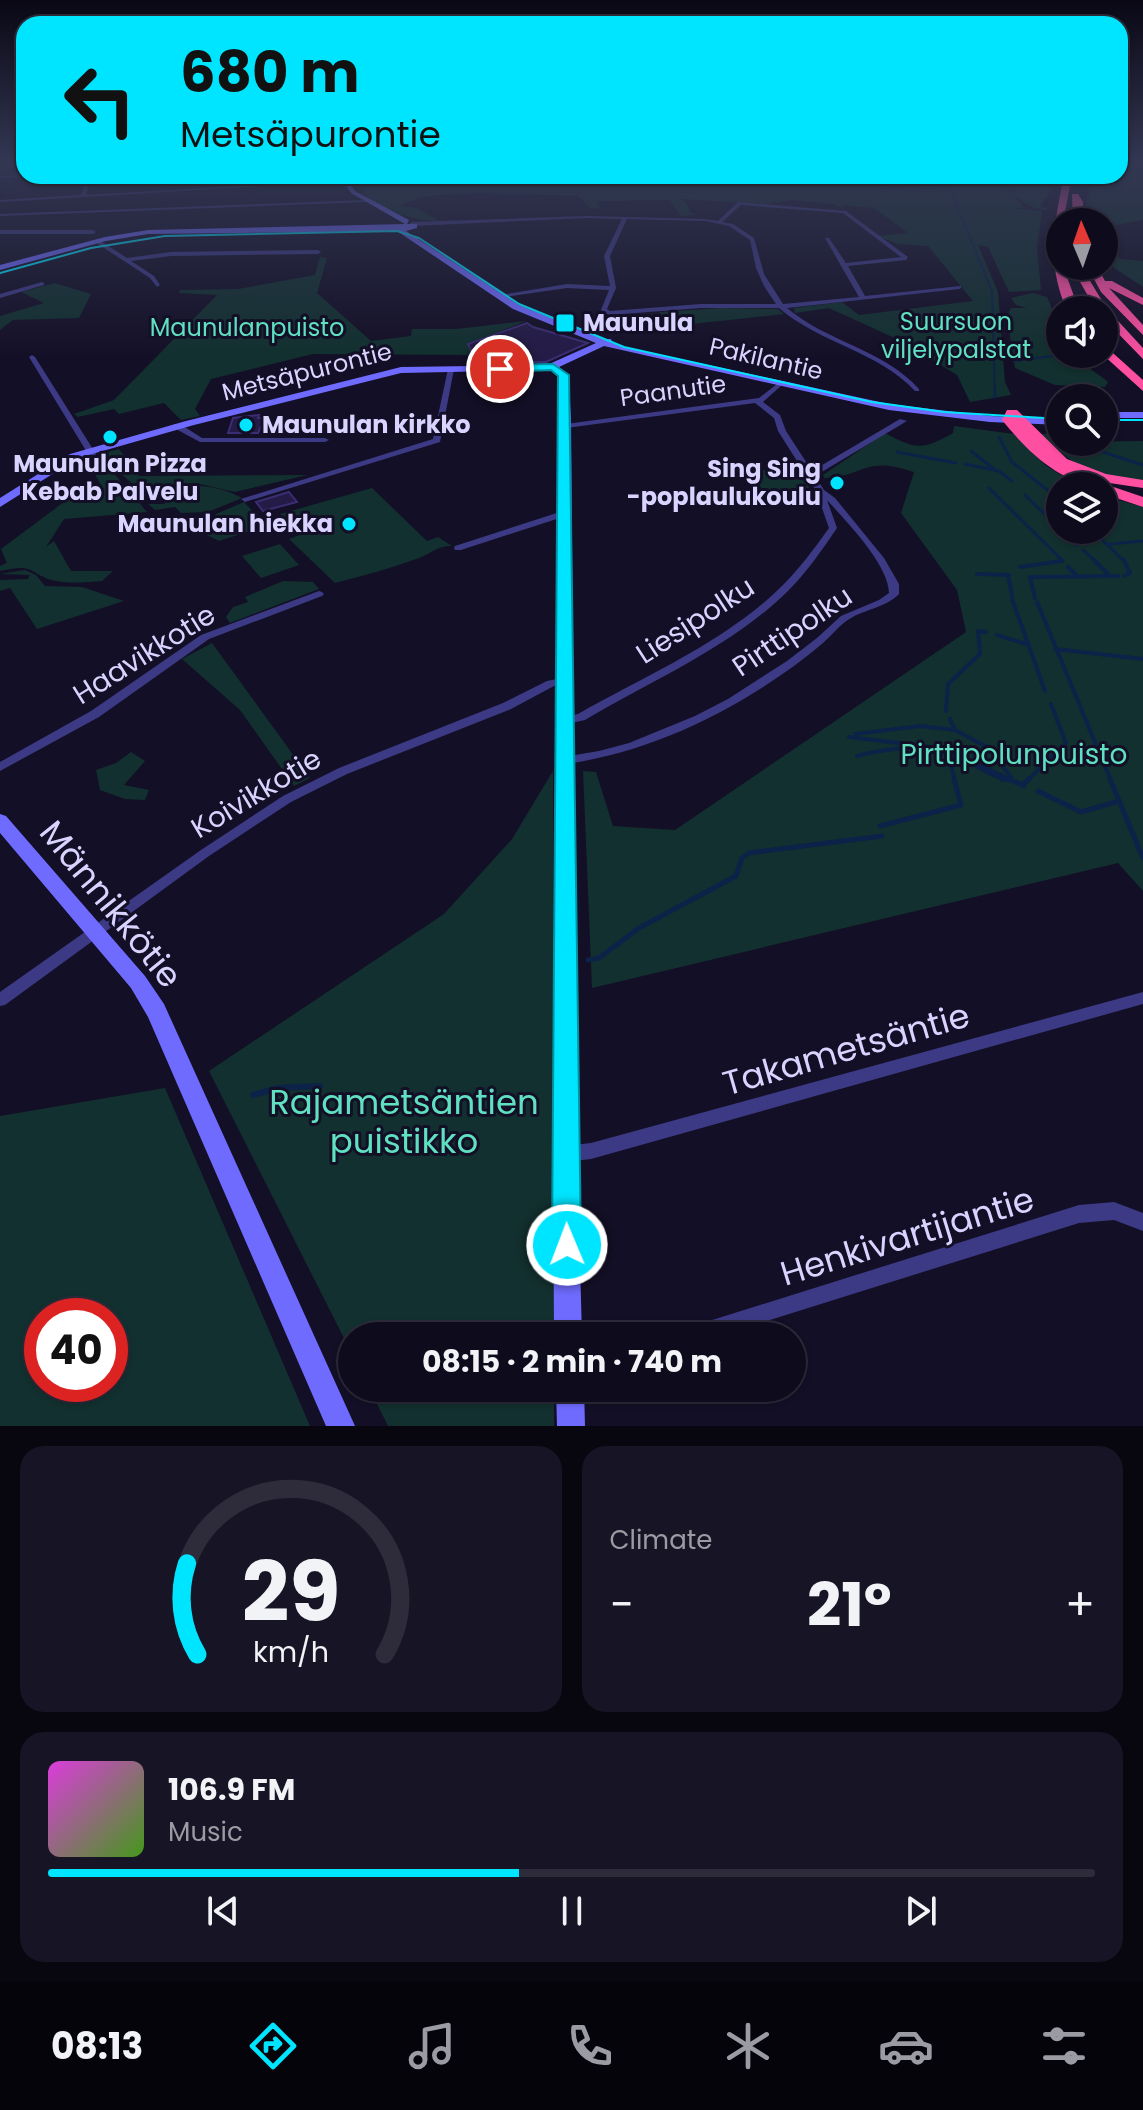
<!DOCTYPE html>
<meta charset="utf-8">
<style>
body{margin:0;font-family:Poppins,sans-serif;background:#171425;color:#f1f3f6;height:100vh;display:flex;flex-direction:column;font-size:30px;white-space:nowrap}
*{box-sizing:border-box;margin:0}
p{font-size:26px;color:#9b9ba3}
.icon{flex:none;width:44px;height:44px;fill:none;stroke:currentColor;stroke-width:2;stroke-linecap:round;stroke-linejoin:round}
.map{position:relative;height:1426px;overflow:hidden}
.details{display:flex;flex-direction:column;gap:20px;padding:20px;background:#08060f;flex:1}
.details>*{flex:none}
.guide{position:absolute;left:16px;top:16px;width:1112px;height:168px;border-radius:24px;box-shadow:0 2px 6px #0004,0 0 0 2px #2e2b3b;background:#00e5ff;color:#111;overflow:hidden}
.needle{width:52px;rotate:358deg}
.buttons{position:absolute;left:1046px;top:208px;display:grid;gap:16px}
.buttons a{display:grid;place-items:center;width:72px;height:72px;border-radius:50%;background:#0e0b1c;box-shadow:0 2px 6px #0004,0 0 0 2px #2e2b3b;font-size:40px}
.speed{position:absolute;left:24px;top:1298px;display:flex;gap:16px;font-size:40px;font-weight:700;text-align:center}
.speed>*{display:grid;place-content:center;width:104px;height:104px;border-radius:50%;background:#0e0b1c;box-shadow:0 2px 6px #0004,0 0 0 2px #2e2b3b;line-height:1}
.speed .limit{border:12px solid #d22;background:#fff;color:#111}
.pin{position:absolute;display:grid;place-items:center;width:68px;height:68px;color:#fff;margin:-34px;border:4px solid #fff;border-radius:50%;box-shadow:0 2px 8px #0007}
.me{position:absolute;width:88px;margin:-44px;rotate:359deg;stroke-linejoin:round;filter:drop-shadow(0 0 6px #0008)}
.turn{display:flex;align-items:center;gap:28px;height:168px;padding:0 32px;font-size:36px}
.turn .icon{width:104px;height:104px;stroke-width:2.5}
.turn b{display:block;font-size:56px;line-height:68px}
.big{font-size:60px;font-weight:700;line-height:1.1}
.details .tile{flex:1;display:flex;flex-direction:column;justify-content:center;gap:12px;min-width:0;padding:0 28px;border-radius:24px;background:#171425}
.details .dial{align-items:center;gap:0}
.dial svg{height:208px;overflow:visible;fill:none;stroke:#2e2b3b;stroke-width:7;stroke-linecap:round;text-anchor:middle}
.dial text{fill:#f1f3f6;stroke:none}
.song{display:flex;align-items:center;gap:24px}
.cover{width:96px;height:96px;border-radius:12px;background:linear-gradient(135deg,hsl(300 70% 55%),hsl(100 70% 35%))}
.played{height:8px;border-radius:4px;background:linear-gradient(90deg,#00e5ff 45%,#2e2b3b 45%)}
.keys{display:flex;justify-content:space-around;direction:ltr}
.heat{display:flex;justify-content:space-between;align-items:center;font-size:44px;direction:ltr}
.details .tiles{flex:1;display:grid;gap:20px;grid-template-columns:1fr 1fr}
.tile:last-child{grid-column:span 2}
.trip{position:absolute;left:338px;top:1322px;width:468px;height:80px;border-radius:40px;background:#0e0b1c;box-shadow:0 2px 6px #0004,0 0 0 2px #2e2b3b;font-weight:700;line-height:80px;text-align:center}
.tabs{display:flex;height:128px;justify-content:space-around;align-items:center;background:#06040b;color:#9b9ba3}
.tabs .icon{width:56px;height:56px}
.tabs .on{color:#00e5ff}
.tabs b{font-size:36px;color:#f1f3f6}
.map>svg:first-child{display:block}
</style>
<div class="map">
<svg width="1143" height="1426" viewBox="0 0 1143 1426">
<rect width="100%" height="100%" fill="#130f26"/>
<path fill="#12302f" fill-rule="evenodd" d="M1120,160H1143V220L1111,226L1113,247L1120,259L1143,261V287L1104,261V222H1082V217L1111,216L1084,214L1092,176H1120Z
M413,176H849L870,183L887,182L880,183L895,189L991,179L984,176C1004,177 1011,195 1025,208H1012L1042,211L1037,248L1041,290L1009,292L988,247L978,245L998,292L1005,382L1011,395L970,402L957,375L901,341L829,308L795,313L794,308L842,302L859,315L973,301L928,246L897,244L878,236L908,233L874,208L841,205L846,210L834,204L791,200L768,204L680,199L686,202L690,212L697,215L681,216L669,200L597,201L600,208L591,209L577,195C535,197 432,184 400,206L417,208L439,221C410,221 369,206 353,180Z
M1003,176H1054L1051,191L1040,206L1048,210C1029,210 1007,194 1003,176Z
M320,257L327,258L317,293L371,341L411,336L412,329H456L526,321L468,344L473,355L313,354L211,379L195,409L200,416L181,420L164,403L119,414L114,409L78,417L74,414L114,400L217,295L179,293L180,290L238,289L315,275Z
M55,283L91,294L79,318L13,320L0,330V316L44,303L21,292Z
M1033,293L1047,297L1060,327V354H1068C1082,364 1095,371 1108,382L1105,387L1055,385L1015,368L1007,317L1011,308H1026L1016,305L1011,298Z
M722,308L778,309L784,314L673,326L659,312Z
M954,426L1014,434L1045,465L1079,486H1060V530H1104V496L1143,507V891L1118,863L592,988L583,771L596,772L613,826L675,830L966,632L957,590L901,513L914,472C863,455 867,476 824,478L823,475L885,433C916,450 923,450 953,433Z
M1040,434H1060V442L1143,441V481C1093,475 1076,469 1040,434Z
M119,449L139,476L307,475L235,492L195,483L136,487L108,462V452Z
M91,458L105,463L147,512L64,519L46,547L54,541L71,571H113L102,581C87,582 71,584 56,581C28,575 38,562 0,571V566L7,563L1,549L76,493L101,485L86,459Z
M757,470H798L821,507L769,498L749,472Z
M157,485C185,485 217,483 242,498L208,512L181,513L175,507L155,510L148,504H164L175,492L189,490L184,486L167,488Z
M372,488L427,541L438,537L452,546C436,546 433,553 419,558C391,568 363,576 335,583L289,539L300,535L280,514Z
M244,502L259,518L250,531L219,541L205,534L216,514Z
M280,544L299,565L261,578L242,556Z
M25,570L36,575L45,586L82,587L124,601L37,629L10,588L0,591V580L28,579L30,575L0,574Z
M283,581L313,582L319,589L230,623L226,617L233,607L248,602L245,597Z
M212,643L310,778L294,786L240,710L182,659Z
M131,752L145,761L124,785L149,790L145,800L125,799L100,790L96,770L116,763Z
M553,771L554,1336H352V1354L209,1071L444,914L512,839Z
M165,1088L310,1426H0V1116ZM110,1316V1384H42V1316Z
M369,1388H554V1426H388Z"/>
<g fill="none" stroke-linecap="round" stroke-linejoin="round">
<path stroke="#0c2248" stroke-width="2" d="M848,176L888,189
M1006,180L1037,176
M900,191L948,186
M1087,209L1091,176
M974,247L948,186L998,181
M975,250L992,291L995,393
M1013,361L1069,354"/>
<path stroke="#0c2248" stroke-width="3" d="M995,391V397
M999,437L1012,462L1060,500
M1078,444L1143,465
M971,451L994,469
M897,452L956,463
M965,464L999,471L1012,481
M989,488L1063,561
M1025,495L1060,529
M1061,530L1077,545
M1092,530L1125,562
M1110,544L1143,541
M1083,550L1096,562
M1054,562L1062,561"/>
<path stroke="#0c2248" stroke-width="4" d="M1094,560L1110,576
M1124,560L1130,573L1124,576
M1020,567L1062,561
M1068,567L1078,577
M977,574L1009,575
M1008,575L1012,595
M1035,598L1030,577L1118,576
M1012,599L1045,691
M1037,602L1111,781
M997,635L1029,645
M1055,649L1143,659
M946,711L948,684L980,654L978,631L986,632
M950,719L955,730L987,747L1011,777
M855,734L920,726L955,730
M849,737L948,749L1013,781
M948,754L955,781
M857,756C892,746 930,745 964,760C980,767 993,778 1011,780
M1027,781L1066,743L1051,704"/>
<path stroke="#0c2248" stroke-width="5" d="M1002,779L1011,780
M1009,779L1024,786
M1110,779L1143,858
M1022,785L1029,779
M1038,791L1081,812L1119,801
M880,826L961,805L954,779
M588,960L599,958L639,928L736,876L742,858L749,853L882,836"/>
<path stroke="#0c2248" stroke-width="6" d="M253,1095L278,1088L320,1086"/>
</g>
<path fill="#241b47" stroke="#3b2d73" stroke-width="2" d="M527,323L533,327L588,343L546,362H523L524,348L500,340L496,363H477L468,344Z
M259,415L258,418H265L258,433H228L233,418Z
M289,492L297,502L263,511L256,502Z"/>
<g fill="none" stroke-linecap="round" stroke-linejoin="round">
<path fill="#3d3a85" fill-rule="evenodd" d="M24,175L26,177L0,178V176Z
M87,176H91L86,195L343,180L345,181L0,202V200L81,195Z
M871,176L887,179L934,176L887,181Z
M369,200L367,202L0,216V214Z
M738,202L846,211L908,257L906,260L848,266L865,296L961,286V288L959,289L787,308C827,342 883,349 919,389V391H915C878,351 821,344 779,308H701L609,315L601,310L609,290L567,288L498,298L495,296L567,284L610,286L604,256L622,219L587,218L412,226L409,224L412,222L587,216L705,219L718,221ZM741,205L843,213L901,257L846,263L829,238H825L859,297L783,304L764,274L754,238L733,224L722,222ZM627,219L705,221L729,226L750,240L756,268L764,286L776,304H701L610,311L607,309L616,288L610,256Z
M0,230H93L96,232L93,234H0Z
M95,240H99L127,258L171,252L318,250L321,252L318,254L171,256L131,261L154,276L160,285L157,287L150,278L95,242Z
M42,282L44,283V285L0,298V294Z
M32,355L35,357L96,454L95,456L88,454L29,357Z
M451,367L454,369L440,442L248,501L245,502L241,499L433,439L448,369Z
M777,384L782,385L763,402L780,415L786,431L812,471L900,419L907,421L815,476L824,490L835,498L884,558L899,584V594C884,609 862,609 845,622C837,628 831,636 823,643C814,651 804,658 794,666C726,715 651,751 567,764L563,763L561,760L563,757L599,751L629,743L695,716L728,699L787,661L817,638L841,616L879,600L889,593C889,565 846,521 827,500L837,528C822,550 807,572 788,591C731,647 653,680 585,720L567,724L561,720L563,717L578,714C645,676 727,641 782,586C800,568 814,549 829,528L816,491L778,431L774,418L755,403L566,428L562,426L566,424L759,398Z
M174,424H180L202,438H325L329,440L325,442H200L174,428Z
M566,510L569,511V515L461,550H455L454,548L455,546Z
M319,591L322,592L324,594L322,596L209,639L99,717L0,771V762L91,711L201,635Z
M567,677L572,680L571,682L554,686L511,709L347,774L291,802L209,856L5,1005L0,1006V992L201,850L283,796L339,768L503,703L547,681Z
M1143,992V1004L591,1159L565,1162L559,1160L557,1154L559,1148L565,1146L591,1143Z
M1114,1202L1143,1213V1231L1114,1220L1079,1223L719,1336H681L683,1329L690,1327L1079,1205Z"/>
<path fill="#6f6bff" fill-rule="evenodd" d="M339,176H345L355,191L409,220L407,224H417V228L406,231L519,305L604,339H611L612,342L620,346L889,404L990,416L1060,419V425L990,422L889,410L604,346L559,367L568,374L571,418L577,1154L582,1336H554L553,1154L561,418L558,375L551,370L401,373L194,425L78,458L0,507V498L70,454L186,421L401,367L547,365L596,343L513,309L397,231L148,234L106,241L0,270V265L105,237L148,230L405,224L351,193Z
M1104,412H1143V418H1104Z
M0,814L6,816L145,976L164,1004L355,1426H326L148,1017L131,988L0,833Z
M556,1388H584L585,1426H557Z"/>
<path fill="#ff4fa3" fill-rule="evenodd" d="M1064,176H1072L1063,222H1060V266H1063L1079,310H1067C1046,264 1054,224 1064,176Z
M1072,194H1078L1083,202V222H1073Z
M1071,266H1081L1107,309L1143,348V359L1104,319V310H1096Z
M1087,266H1097L1105,281H1112L1143,298V305L1109,288L1143,325V335L1101,292Z
M1104,345L1143,380V391L1102,354Z
M1007,410H1017L1067,459L1106,474L1143,480V488L1096,481L1143,497V507L1104,494V486C1062,486 1027,451 1002,420Z"/>
<path stroke="#00e5ff" stroke-width="2" d="M0,273L91,248L165,236L397,231L419,238L519,304L624,347L872,402L944,412L1060,419
M1104,420H1143"/>
</g>
<linearGradient id="sky" x2="0" y2="1"><stop stop-color="#0a0815"/><stop offset="0.45" stop-color="#333752"/><stop offset="1" stop-color="#333752" stop-opacity="0"/></linearGradient>
<rect width="1143" height="359" fill="url(#sky)"/>
<path fill="#00e5ff" stroke="#0095a6" stroke-width="2" d="M553,364L569,375L581,1245L577,1255L567,1259L556,1255L552,1245L558,376L551,370L500,372L495,369L500,365Z"/>
<g fill="#00e5ff" stroke="#130f26" stroke-width="3">
<rect x="555" y="313" width="20" height="20" rx="4"/>
<circle cx="246" cy="425" r="8"/>
<circle cx="110" cy="437" r="8"/>
<circle cx="837" cy="483" r="8"/>
<circle cx="349" cy="524" r="8"/>
</g>
<g text-anchor="middle" stroke-width="6" stroke-linejoin="round" paint-order="stroke">
<g font-size="24" fill="#5fe0c0" stroke="#130f26">
<text x="956" y="330">Suursuon<tspan x="956" dy="28">viljelypalstat</tspan></text>
<text x="247" y="336">Maunulanpuisto</text>
</g>
<g font-size="24" font-weight="bold" fill="#d9d4ff" stroke="#130f26" text-anchor="start">
<text x="583" y="331">Maunula</text>
<text x="262" y="433">Maunulan kirkko</text>
<text x="110" y="472" text-anchor="middle">Maunulan Pizza<tspan x="110" dy="28">Kebab Palvelu</tspan></text>
<text x="821" y="477" text-anchor="end">Sing Sing<tspan x="821" dy="28">-poplaulukoulu</tspan></text>
<text x="333" y="532" text-anchor="end">Maunulan hiekka</text>
</g>
<g font-size="24" fill="#d9d4ff" stroke="#130f26">
<text transform="translate(766 359) rotate(13)" y="8">Pakilantie</text>
<text transform="translate(307 372) rotate(-14)" y="8">Metsäpurontie</text>
<text transform="translate(673 391) rotate(-8)" y="8">Paanutie</text>
</g>
<g font-size="28" fill="#d9d4ff" stroke="#130f26">
<text transform="translate(695 620) rotate(-33)" y="10">Liesipolku</text>
<text transform="translate(792 631) rotate(-34)" y="10">Pirttipolku</text>
<text transform="translate(144 654) rotate(-32)" y="10">Haavikkotie</text>
<text transform="translate(256 793) rotate(-31)" y="10">Koivikkotie</text>
</g>
<g font-size="28" fill="#5fe0c0" stroke="#130f26">
<text x="1014" y="764">Pirttipolunpuisto</text>
</g>
<g font-size="34" fill="#d9d4ff" stroke="#130f26">
<text transform="translate(111 904) rotate(51)" y="12">Männikkötie</text>
<text transform="translate(846 1049) rotate(-16)" y="12">Takametsäntie</text>
<text transform="translate(907 1236) rotate(-17)" y="12">Henkivartijantie</text>
</g>
<g font-size="34" fill="#5fe0c0" stroke="#130f26">
<text x="404" y="1114">Rajametsäntien<tspan x="404" dy="39">puistikko</tspan></text>
</g>
</g>
</svg>
<div class="buttons">
<a><svg class="needle" viewBox="-14 -14 28 28"><path d="M0-13l5 13h-10z" fill="#e53935"/><path d="M0 13l5-13h-10z" fill="#9b9ba3"/></svg></a>
<a><svg class="icon" aria-label="sound" viewBox="0 0 24 24"><path d="M4 9h4l5-4v14l-5-4H4zM17 9q2 3 0 6"/></svg></a>
<a><svg class="icon" aria-label="search" viewBox="0 0 24 24"><circle cx="10" cy="10" r="6"/><path d="M15 15l6 6"/></svg></a>
<a><svg class="icon" aria-label="layers" viewBox="0 0 24 24"><path d="M12 4l9 5-9 5-9-5zM3 14l9 5 9-5"/></svg></a>
</div>
<div class="speed"><div class="limit">40</div></div>
<div class="pin" style="left:500px;top:369px;background:#d93025"><svg class="icon" aria-label="arrive" viewBox="0 0 24 24"><path d="M6 21V4h12l-3 4 3 4H6"/></svg></div>
<svg class="me" style="left:567px;top:1245px" viewBox="-20 -20 40 40"><circle r="17" fill="#00e5ff" stroke="#fff" stroke-width="3"/><path d="M0-11L8 9 0 5-8 9z" fill="#fff"/></svg>
<div class="trip">08:15 · 2 min · 740 m</div>
<div class="guide">
<div class="turn"><svg class="icon" aria-label="left" viewBox="0 0 24 24"><path d="M17 20v-9H6M10 6l-5 5 5 5"/></svg><div><b>680 m</b>Metsäpurontie</div></div>
</div>
</div>
<section class="details">
<div class="tiles">
<div class="tile dial"><svg viewBox="0 0 100 80">
<path d="M14 69A42 42 0 1 1 86 69"/>
<path d="M14 69A42 42 0 0 1 10 34" stroke="#00e5ff"/>
<text x="50" y="56" font-size="32" font-weight="700">29</text>
<text x="50" y="72" font-size="11">km/h</text>
</svg></div>
<div class="tile"><p>Climate</p>
<div class="heat"><a>−</a><b class="big">21°</b><a>+</a></div>
</div>
<div class="tile">
<div class="song"><i class="cover"></i><div><b>106.9 FM</b><p>Music</p></div></div>
<div class="played"></div>
<div class="keys"><svg class="icon" aria-label="previous" viewBox="0 0 24 24"><path d="M18 5L8 12l10 7zM5 5v14"/></svg><svg class="icon" aria-label="pause" viewBox="0 0 24 24"><path d="M8 5v14M16 5v14"/></svg><svg class="icon" aria-label="next" viewBox="0 0 24 24"><path d="M6 5l10 7-10 7zM19 5v14"/></svg></div>
</div>
</div>
</section>
<nav class="tabs">
<b>08:13</b>
<svg class="icon on" aria-label="directions" viewBox="0 0 24 24"><path d="M12 3l9 9-9 9-9-9zM9 14v-3h6M13 9l2 2-2 2"/></svg>
<svg class="icon" aria-label="music" viewBox="0 0 24 24"><path d="M9 18V5l10-2v13"/><circle cx="6" cy="18" r="3"/><circle cx="16" cy="16" r="3"/></svg>
<svg class="icon" aria-label="phone" viewBox="0 0 24 24"><path d="M5 4h4l2 5-3 2q2 4 5 5l2-3 5 2v4C11 20 4 13 5 4z"/></svg>
<svg class="icon" aria-label="climate" viewBox="0 0 24 24"><path d="M12 3v18M4 7l16 10M4 17L20 7"/></svg>
<svg class="icon" aria-label="car" viewBox="0 0 24 24"><path d="M5 17H2v-5l4-1 3-4h7l3 4 3 1v5h-3M9 17h6M6 11h13"/><circle cx="7" cy="17" r="2"/><circle cx="17" cy="17" r="2"/></svg>
<svg class="icon" aria-label="filters" viewBox="0 0 24 24"><path d="M4 7h16M4 17h16"/><circle cx="9" cy="7" r="2"/><circle cx="15" cy="17" r="2"/></svg>
</nav>
